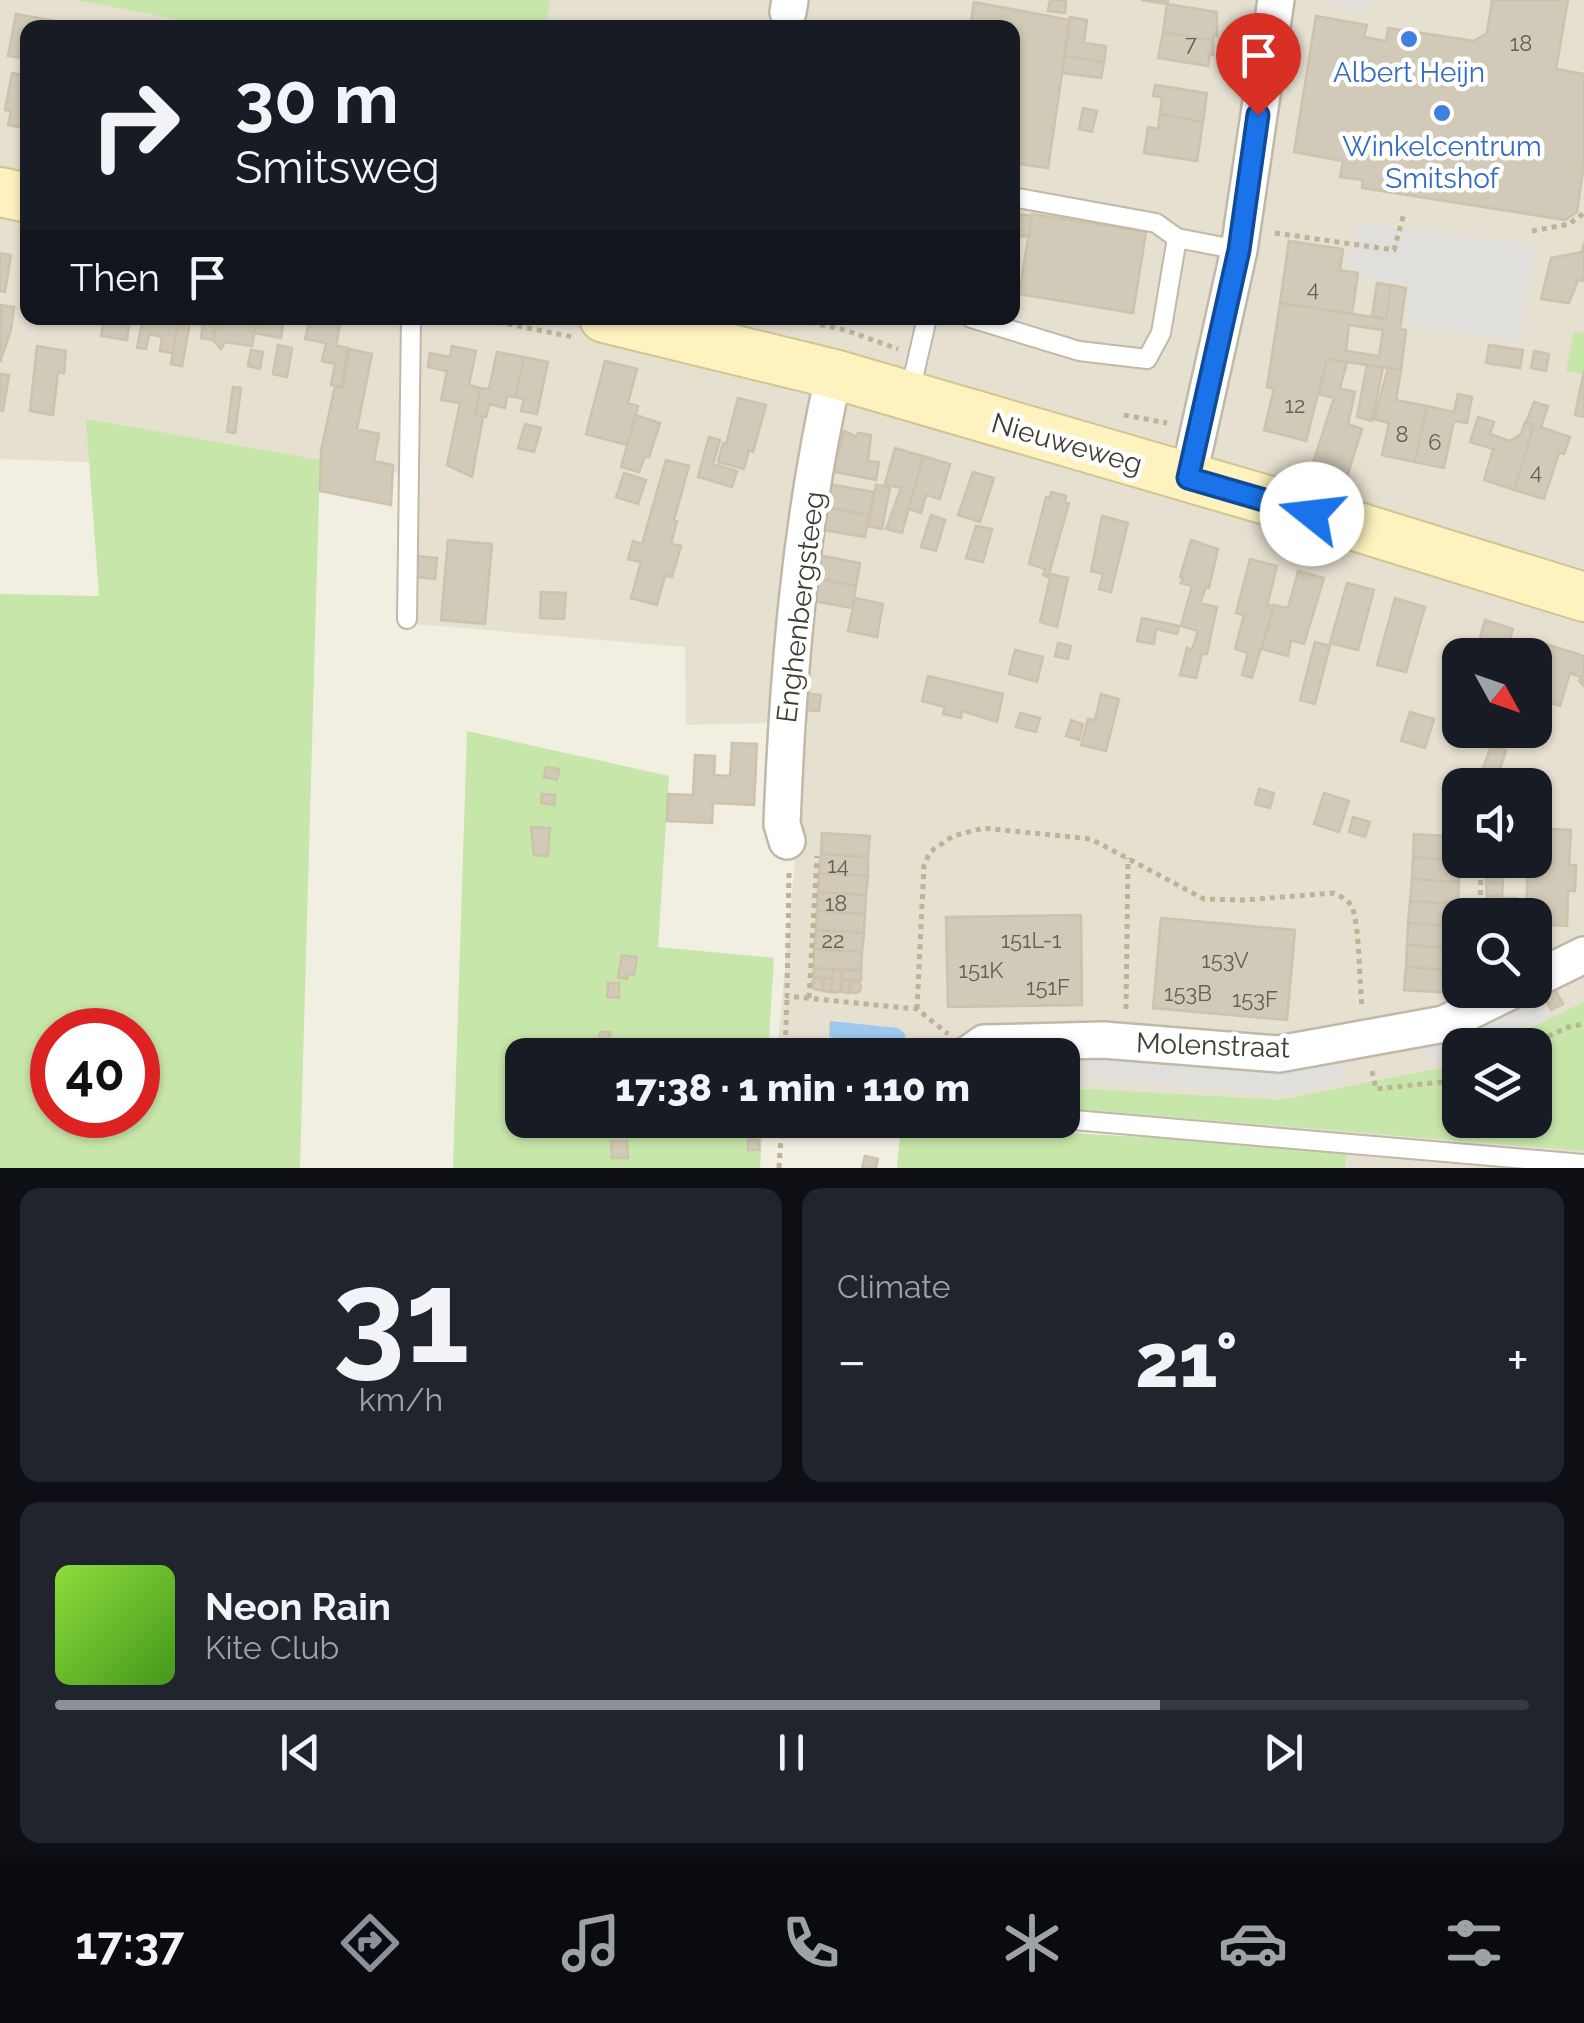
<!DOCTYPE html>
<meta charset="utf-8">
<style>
body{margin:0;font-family:Raleway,sans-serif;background:#20242c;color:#f1f3f6;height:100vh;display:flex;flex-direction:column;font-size:38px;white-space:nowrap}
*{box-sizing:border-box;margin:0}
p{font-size:32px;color:#9ea1a6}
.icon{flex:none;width:55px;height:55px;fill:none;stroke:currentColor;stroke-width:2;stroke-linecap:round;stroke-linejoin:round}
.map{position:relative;height:1168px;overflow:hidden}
.panel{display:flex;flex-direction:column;gap:20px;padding:20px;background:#0d0f14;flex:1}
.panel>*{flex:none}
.top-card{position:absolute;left:20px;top:20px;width:1000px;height:305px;border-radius:20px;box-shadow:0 2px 8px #0004;background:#171b24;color:#f1f3f6;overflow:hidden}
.needle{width:65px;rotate:130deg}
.buttons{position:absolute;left:1442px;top:638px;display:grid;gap:20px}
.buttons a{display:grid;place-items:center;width:110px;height:110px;border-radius:20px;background:#171b24;box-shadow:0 2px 8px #0004;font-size:50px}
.speed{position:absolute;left:30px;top:1008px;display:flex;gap:20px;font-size:50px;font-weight:700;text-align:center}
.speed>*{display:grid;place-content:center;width:130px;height:130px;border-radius:50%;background:#171b24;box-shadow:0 2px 8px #0004;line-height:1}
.speed .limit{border:15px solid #d22;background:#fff;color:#111}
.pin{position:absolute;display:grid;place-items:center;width:85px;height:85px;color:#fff;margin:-102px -42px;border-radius:50% 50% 50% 0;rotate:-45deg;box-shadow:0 0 10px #0007}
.pin .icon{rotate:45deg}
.me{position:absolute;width:110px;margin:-55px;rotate:286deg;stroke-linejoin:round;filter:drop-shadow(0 0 8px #0008)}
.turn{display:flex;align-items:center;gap:35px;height:210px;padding:0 50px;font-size:45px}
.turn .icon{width:130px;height:130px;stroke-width:2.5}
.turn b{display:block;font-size:70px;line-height:85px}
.then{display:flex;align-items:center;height:95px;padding:0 50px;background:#0003;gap:20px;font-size:38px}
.big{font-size:75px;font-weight:800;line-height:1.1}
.panel .widget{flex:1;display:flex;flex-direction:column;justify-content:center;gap:15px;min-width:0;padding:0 35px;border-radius:20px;background:#20242c}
.panel .dial{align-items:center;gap:0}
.dial b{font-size:130px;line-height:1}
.song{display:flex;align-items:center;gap:30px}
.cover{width:120px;height:120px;border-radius:15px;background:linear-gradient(135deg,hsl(90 70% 55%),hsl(100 70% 35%))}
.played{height:10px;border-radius:5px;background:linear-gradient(90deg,#8c9099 75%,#363941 75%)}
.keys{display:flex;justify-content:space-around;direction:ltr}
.heat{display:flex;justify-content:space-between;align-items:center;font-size:55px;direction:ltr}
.panel .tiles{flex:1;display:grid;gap:20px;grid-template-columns:1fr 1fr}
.widget:last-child{grid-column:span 2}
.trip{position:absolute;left:505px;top:1038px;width:575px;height:100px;border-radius:20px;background:#171b24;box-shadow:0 2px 8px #0004;font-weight:800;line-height:100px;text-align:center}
.menu{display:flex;height:160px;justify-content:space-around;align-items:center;background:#090b0e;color:#9ea1a6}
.menu .icon{width:70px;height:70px}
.menu .selected{color:#8c9099}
.menu b{font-size:45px;color:#f1f3f6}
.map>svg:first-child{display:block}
</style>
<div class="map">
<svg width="1584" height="1168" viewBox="0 0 1584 1168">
<rect width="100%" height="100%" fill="#f1eee2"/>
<path fill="#e5e0d0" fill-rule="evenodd" d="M0,0H1584V1168H1345L1347,1150L1063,1115L1062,1055H777L808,722L686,725L685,647L404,623L407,473L0,459ZM28,28H1012V318H28ZM1460,655H1535V730H1460ZM1460,785H1535V860H1460ZM1460,915H1535V990H1460ZM1460,1045H1535V1120H1460Z"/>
<path fill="#c7e6aa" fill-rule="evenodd" d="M76,0H551L545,27H218Z
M1574,332L1584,333V374L1566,371Z
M86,419L320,460L300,1168H0V594L99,596ZM138,1030V1115H52V1030Z
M467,731L669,776L658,947L774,958L768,1055H522V1120H763L760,1168H453Z
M1584,1002V1151L1063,1108V1092L1091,1089L1280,1100L1460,1064V1120H1535V1045H1496Z
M901,1123L1347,1149L1345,1168H897Z"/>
<path fill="#e1dfdb" d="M1313,0H1371L1369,11Z
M1358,223L1536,245L1520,341L1404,325L1409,285L1364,280L1365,270L1347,267Z
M1540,990L1551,1013L1490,1045H1460V1061L1430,1066L1424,1041L1451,1034Z
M1062,1055L1340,1057L1345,1082L1280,1095L1103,1079H1063Z"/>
<path fill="#9dc8ef" d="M830,1021L898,1028L906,1035L899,1046L829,1037Z"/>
<path fill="#d2cab8" stroke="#cdc2ab" stroke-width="2.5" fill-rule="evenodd" d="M1050,0H1066L1065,13L1048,11Z
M1141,0H1168L1167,4L1217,12V36L1214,35L1213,41L1163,32L1167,4Z
M1492,0H1568L1556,69L1584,74V163L1577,212L1565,220L1362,188L1363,180L1340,177L1343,161L1294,152L1316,16L1367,25L1364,37L1386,41L1388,28L1474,41L1487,33Z
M974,2L1070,20L1048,168L1012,163V28H970Z
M16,14L56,21L55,28H28V59L8,56Z
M1070,17L1087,20L1084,43L1106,46L1104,62L1064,56Z
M1163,32L1213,41V55L1210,54L1208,66L1158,58Z
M1064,56L1104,62L1101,78L1062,73Z
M12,73L28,76V129L8,125L11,111L5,110Z
M1155,85L1207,93L1203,122L1160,114L1162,97L1153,96Z
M1083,108L1097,111L1092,132L1079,129Z
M1160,114L1203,122L1197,161L1144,153L1148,127L1158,129Z
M1018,214L1032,216L1029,237L1014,235Z
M1032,214L1146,232L1133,313L1019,294Z
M1289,241L1343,249L1340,270L1358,273L1352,314L1280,303Z
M1584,243V281L1578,280L1569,303L1541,299L1551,258L1582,252Z
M0,253L11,255L5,292L0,291Z
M1377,283L1391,285L1386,319L1372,316Z
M1391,285L1406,288L1400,329L1406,330L1401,370L1327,359L1306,441L1264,430L1274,389L1267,387L1280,303L1386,319ZM1349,325L1383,330L1379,356L1346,351Z
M1,305L14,307L11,330L0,362Z
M92,318H130L127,340L101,336L104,320Z
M143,318H179L173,353L160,351L162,337L149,334L146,349L137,348Z
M179,318H217L213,340L201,338L203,325L190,323L182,366L171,364Z
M217,318H257L252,346L225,342L221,349L213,340Z
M257,318H284L281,338L254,333Z
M310,318H341L336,346L348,348L341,387L331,385L335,364L322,361L326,343L305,339Z
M278,345L292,348L287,377L273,374Z
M1489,345L1523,350L1520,368L1486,363Z
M37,346L66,351L64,373L58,372L53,415L30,411Z
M452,346L476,351L469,385L480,388L475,415L483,417L472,477L447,465L460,403L441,400L447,371L428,367L430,353L450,357Z
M349,349L372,354L357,429L379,434L374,461L393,465L391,505L320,491L321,451L335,386L343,388Z
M251,350L263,352L260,369L248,366Z
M1534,351L1549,354L1546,371L1531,368Z
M497,352L524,357L515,397L507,396L505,408L489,404L486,417L475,415L480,388L489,389Z
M524,357L548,362L537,414L521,411L524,399L515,397Z
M1327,359L1347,362L1340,388L1355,392L1348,424L1362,429L1346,480L1311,469L1334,398L1319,394Z
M605,361L637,369L628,403L638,406L627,445L586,434Z
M1367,365L1383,367L1372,421L1357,417Z
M1388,368L1401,370L1396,400L1427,406L1415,462L1382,455L1389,423L1374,419Z
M1584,371V417L1575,415Z
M0,374L9,375L3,411L0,410Z
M233,387L241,388L235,433L227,432Z
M1458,394L1472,397L1467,423L1454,421L1444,468L1415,462L1427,406L1454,412Z
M738,398L766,405L753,452L749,450L744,469L718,462L723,443L726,444Z
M1534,402L1548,406L1541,427L1570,437L1564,454L1559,453L1544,499L1514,490L1534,425L1526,422Z
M636,415L660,423L649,457L645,456L639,472L621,467Z
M1478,417L1494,422L1490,434L1510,441L1521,434L1525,422L1534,425L1514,490L1484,480L1493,449L1470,442Z
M525,424L541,428L534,452L518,448Z
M844,431L857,437L858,433L871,435L868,461L879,462L876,480L826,470L829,453L838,455Z
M709,437L720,440L713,464L737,471L732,487L698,477Z
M895,448L923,456L902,533L886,529L901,488L885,484Z
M923,456L950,464L940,499L926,495L921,513L909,509Z
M666,460L689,466L674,520L677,521L671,544L681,546L672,577L665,576L657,605L631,598L641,562L628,559L633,541L642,544Z
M973,472L994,478L980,522L958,515Z
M624,473L646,480L638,504L616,497Z
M823,483L874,492L869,515L819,506Z
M876,485L890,487L882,529L868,526Z
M1051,492L1066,496L1065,502L1069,503L1048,577L1043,575L1045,569L1029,564L1046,497L1050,498Z
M819,506L869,515L865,537L817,529Z
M931,515L945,520L936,551L921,547Z
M1102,516L1128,523L1111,592L1099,589L1103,574L1091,571Z
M976,526L992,529L983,562L966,558Z
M448,540L492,544L485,624L441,620Z
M1191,540L1218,549L1209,588L1206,587L1200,603L1217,607L1207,654H1202L1196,678L1180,675L1187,648L1192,650L1198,631L1181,626L1192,586L1181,583L1183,578L1180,577Z
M813,554L860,563L856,586L810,577Z
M418,556L437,558L435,579L416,577Z
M1250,559L1277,566L1267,606L1274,605L1252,678L1242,675L1248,653L1235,649L1244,615L1236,613Z
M1298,571L1324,578L1304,644L1291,640L1288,656L1262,649L1274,605L1288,608Z
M1051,574L1068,578L1057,627L1040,622Z
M810,577L856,586L852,608L807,600Z
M1347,583L1374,590L1358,650L1330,643Z
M541,592L566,593L564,619L540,618Z
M855,598L883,604L877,637L848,631Z
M1395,598L1425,607L1406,672L1377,665Z
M1142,618L1179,626L1177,634L1156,629L1154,644L1137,641Z
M1485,620L1513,629L1505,655H1474L1475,641L1480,638Z
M1315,642L1330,646L1315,704L1300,700Z
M1058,643L1071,646L1068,659L1055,656Z
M1546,644L1584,656V686L1579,681L1581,677L1570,673L1560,706L1552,703L1544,729L1535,726V674Z
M1015,650L1043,657L1037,682L1009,674Z
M928,676L1003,694L997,722L962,711L961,718L943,714L945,707L922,701Z
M806,693L821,695L819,711L805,710Z
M1101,694L1119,699L1106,751L1081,745L1088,719L1095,720Z
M1410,712L1434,719L1425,748L1401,741Z
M1020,713L1040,718L1036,732L1016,727Z
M1071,720L1083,724L1079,740L1066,736Z
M1484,730H1506L1501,746L1481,740Z
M732,743L757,744L754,805L713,803L712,823L667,821L668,794L693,795L695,755L715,756L714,775L730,776Z
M1491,746L1506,750L1499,773L1483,768Z
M546,767L559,769L557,780L544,777Z
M1259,789L1274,793L1270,808L1255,804Z
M1324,793L1349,801L1339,832L1314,824Z
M542,794L555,795L554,805L541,803Z
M1353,817L1370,822L1365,837L1349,832Z
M531,827L550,828L548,856L534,855Z
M1535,828L1571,830L1569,865H1576L1575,891H1568L1567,926L1535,924V915H1526L1528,866L1529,860H1535Z
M822,833L870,836L868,857L821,854Z
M1414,834L1460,837L1461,861L1413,857Z
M821,854L868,857V876L819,873Z
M1413,857L1461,861L1459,882L1412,879Z
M1487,860H1503V868L1487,867Z
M1487,867L1503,868V883L1486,882Z
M819,873L868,876L866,895L818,892Z
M1412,879L1459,882L1458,904L1410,901Z
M1486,882L1503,883L1502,897L1487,896Z
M818,892L866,895L865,914L817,911Z
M1487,896L1502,897L1501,912L1487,911Z
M1505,898H1516V913L1505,912Z
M1410,901L1458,904L1456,926L1408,923Z
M817,911L865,914L864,933L816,930Z
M1081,915L1082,1005L948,1007L946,917Z
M1161,918L1295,930L1287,1020L1153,1008Z
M1408,923L1456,926L1455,948L1407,945Z
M816,930L864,933L862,952L814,949Z
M1407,945L1455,948L1454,970L1406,967Z
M814,949L862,952L861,971L814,968Z
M622,955L637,957L634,975L628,974L627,979L618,977Z
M1406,967L1454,970L1452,993L1404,990Z
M814,968L833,969L832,979L813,977Z
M833,969H842L841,992H831Z
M842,969L861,971V980H842Z
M812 984a6 6 0 1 1 12 0a6 6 0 1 1-12 0Z
M823,978L832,979L831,992L822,991Z
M842,980H851L850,993L841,992Z
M849 987a6 6 0 1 1 12 0a6 6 0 1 1-12 0Z
M608,983H619V998L607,997Z
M1554,988L1563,1004L1551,1010L1543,994Z
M600,1032H610L609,1048H599Z
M611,1120H629L628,1136H611Z
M748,1140H759V1150H748Z
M611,1141H627L628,1158H612Z
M865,1156L878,1159L876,1168H862Z"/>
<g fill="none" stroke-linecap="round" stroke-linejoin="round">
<g stroke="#bfb9a8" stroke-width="22">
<path id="lane" d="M1012,197L1156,223L1177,238
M971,318L1079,351L1147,359L1161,333L1177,238L1239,250
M909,396L927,318
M407,619L411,318
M1062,1119L1584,1164"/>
</g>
<g stroke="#bfb9a8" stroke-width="40">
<path id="street" d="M788,12L790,0
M1188,479L1239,250L1276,0
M787,841L782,824C788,673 800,522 834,374
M1535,979L1584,955
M967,1055L984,1043L1103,1040L1279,1054L1444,1024L1513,990"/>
</g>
<g stroke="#d2c592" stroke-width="52">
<path id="secondary" d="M0,192L28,198
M604,318L834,374L1342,522L1584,597"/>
</g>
<path stroke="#beb396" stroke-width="5" stroke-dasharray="5 5" stroke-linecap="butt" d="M1532,231L1569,224L1584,213
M1275,233L1394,250L1404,213
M478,318L573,337
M791,318L845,330L898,349
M1124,415L1167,423
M789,873L787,996L917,1009L948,1034
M1480,915L1481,860
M1535,932L1551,937
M809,998L817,856
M917,1009L924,865L930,852L953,836L984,828L1091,839L1204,899L1245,900L1333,893C1340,896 1348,899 1352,907C1360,927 1359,982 1362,1006
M1126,1009L1128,858
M1530,1045L1568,1027L1584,1024
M785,1055L787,996
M1372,1071L1376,1089L1460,1080
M1456,1081L1460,1093
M779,1168L782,1120"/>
<use href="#lane" stroke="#fff" stroke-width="18"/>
<use href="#street" stroke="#fff" stroke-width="35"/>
<use href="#secondary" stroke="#fef3bf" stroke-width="48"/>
</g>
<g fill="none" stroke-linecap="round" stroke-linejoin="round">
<g stroke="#114b97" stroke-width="25">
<path id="route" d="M1258,115L1239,250L1188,478L1312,514"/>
</g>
<use href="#route" stroke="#1a73e8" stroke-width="18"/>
</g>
<g fill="#3f7fe0" stroke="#fff" stroke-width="4">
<circle cx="1409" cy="39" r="10"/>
<circle cx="1442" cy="113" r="10"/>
</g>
<g text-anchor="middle" stroke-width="9" stroke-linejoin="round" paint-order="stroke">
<g font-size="22" fill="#666054">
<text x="1191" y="51">7</text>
<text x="1521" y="51">18</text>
<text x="1313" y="296">4</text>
<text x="1295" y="413">12</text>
<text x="1402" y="442">8</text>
<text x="1435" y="450">6</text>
<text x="1536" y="479">4</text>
<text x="838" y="873">14</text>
<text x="836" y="911">18</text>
<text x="833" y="948">22</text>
<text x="1031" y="948">151L-1</text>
<text x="1225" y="968">153V</text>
<text x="981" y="978">151K</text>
<text x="1048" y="995">151F</text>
<text x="1188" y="1001">153B</text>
<text x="1255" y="1007">153F</text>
</g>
<g font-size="28" fill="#366cbe" stroke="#fff">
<text x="1409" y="82">Albert Heijn</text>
<text x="1442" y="156">Winkelcentrum<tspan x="1442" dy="32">Smitshof</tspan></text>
</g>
<g font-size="28" fill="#423d33" stroke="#fff">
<text transform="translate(1067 443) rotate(16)" y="10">Nieuweweg</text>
<text transform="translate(800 607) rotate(-83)" y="10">Enghenbergsteeg</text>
<text transform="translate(1213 1045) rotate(2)" y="10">Molenstraat</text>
</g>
</g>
</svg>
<div class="buttons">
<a><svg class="needle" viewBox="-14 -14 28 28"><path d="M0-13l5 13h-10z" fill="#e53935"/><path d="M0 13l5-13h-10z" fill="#9ea1a6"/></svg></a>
<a><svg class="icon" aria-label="sound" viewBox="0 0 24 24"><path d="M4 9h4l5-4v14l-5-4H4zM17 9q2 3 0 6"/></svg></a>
<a><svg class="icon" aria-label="search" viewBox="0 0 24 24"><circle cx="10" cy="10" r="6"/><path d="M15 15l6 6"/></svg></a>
<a><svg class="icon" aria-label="layers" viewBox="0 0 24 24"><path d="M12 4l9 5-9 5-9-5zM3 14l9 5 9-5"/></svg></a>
</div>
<div class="speed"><div class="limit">40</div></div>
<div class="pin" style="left:1258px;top:115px;background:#d93025"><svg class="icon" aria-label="arrive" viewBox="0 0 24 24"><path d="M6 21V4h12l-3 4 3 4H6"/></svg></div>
<svg class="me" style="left:1312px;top:514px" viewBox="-20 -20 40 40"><circle r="19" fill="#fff"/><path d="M0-13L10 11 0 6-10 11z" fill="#1a73e8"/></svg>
<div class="trip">17:38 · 1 min · 110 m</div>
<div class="top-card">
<div class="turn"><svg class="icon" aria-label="right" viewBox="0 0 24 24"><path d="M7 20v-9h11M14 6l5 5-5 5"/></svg><div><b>30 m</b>Smitsweg</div></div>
<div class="then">Then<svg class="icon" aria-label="arrive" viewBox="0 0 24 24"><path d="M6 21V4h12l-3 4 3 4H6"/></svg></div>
</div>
</div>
<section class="panel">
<div class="tiles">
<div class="widget dial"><b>31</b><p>km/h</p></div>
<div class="widget"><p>Climate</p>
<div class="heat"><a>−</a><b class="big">21°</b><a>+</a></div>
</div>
<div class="widget">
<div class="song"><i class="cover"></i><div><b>Neon Rain</b><p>Kite Club</p></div></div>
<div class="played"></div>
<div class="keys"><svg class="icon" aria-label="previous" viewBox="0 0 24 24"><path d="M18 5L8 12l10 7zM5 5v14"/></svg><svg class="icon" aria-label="pause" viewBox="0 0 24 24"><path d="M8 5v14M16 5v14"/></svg><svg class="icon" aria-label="next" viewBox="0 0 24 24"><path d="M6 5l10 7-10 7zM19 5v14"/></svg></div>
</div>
</div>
</section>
<nav class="menu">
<b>17:37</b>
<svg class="icon selected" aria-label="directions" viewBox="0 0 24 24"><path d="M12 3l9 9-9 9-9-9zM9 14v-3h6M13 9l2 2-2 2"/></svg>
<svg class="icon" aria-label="music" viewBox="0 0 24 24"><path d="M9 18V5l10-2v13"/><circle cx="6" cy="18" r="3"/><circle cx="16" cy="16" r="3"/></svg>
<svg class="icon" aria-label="phone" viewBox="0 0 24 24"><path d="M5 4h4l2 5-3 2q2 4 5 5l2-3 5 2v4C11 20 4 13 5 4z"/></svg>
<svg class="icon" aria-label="climate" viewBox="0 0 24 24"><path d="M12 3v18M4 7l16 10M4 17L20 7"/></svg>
<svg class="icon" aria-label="car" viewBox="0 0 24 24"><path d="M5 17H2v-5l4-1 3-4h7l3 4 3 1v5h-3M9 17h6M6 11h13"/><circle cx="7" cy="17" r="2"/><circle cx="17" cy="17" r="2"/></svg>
<svg class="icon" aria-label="filters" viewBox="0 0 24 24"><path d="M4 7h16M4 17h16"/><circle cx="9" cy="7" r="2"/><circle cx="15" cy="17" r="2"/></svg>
</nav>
